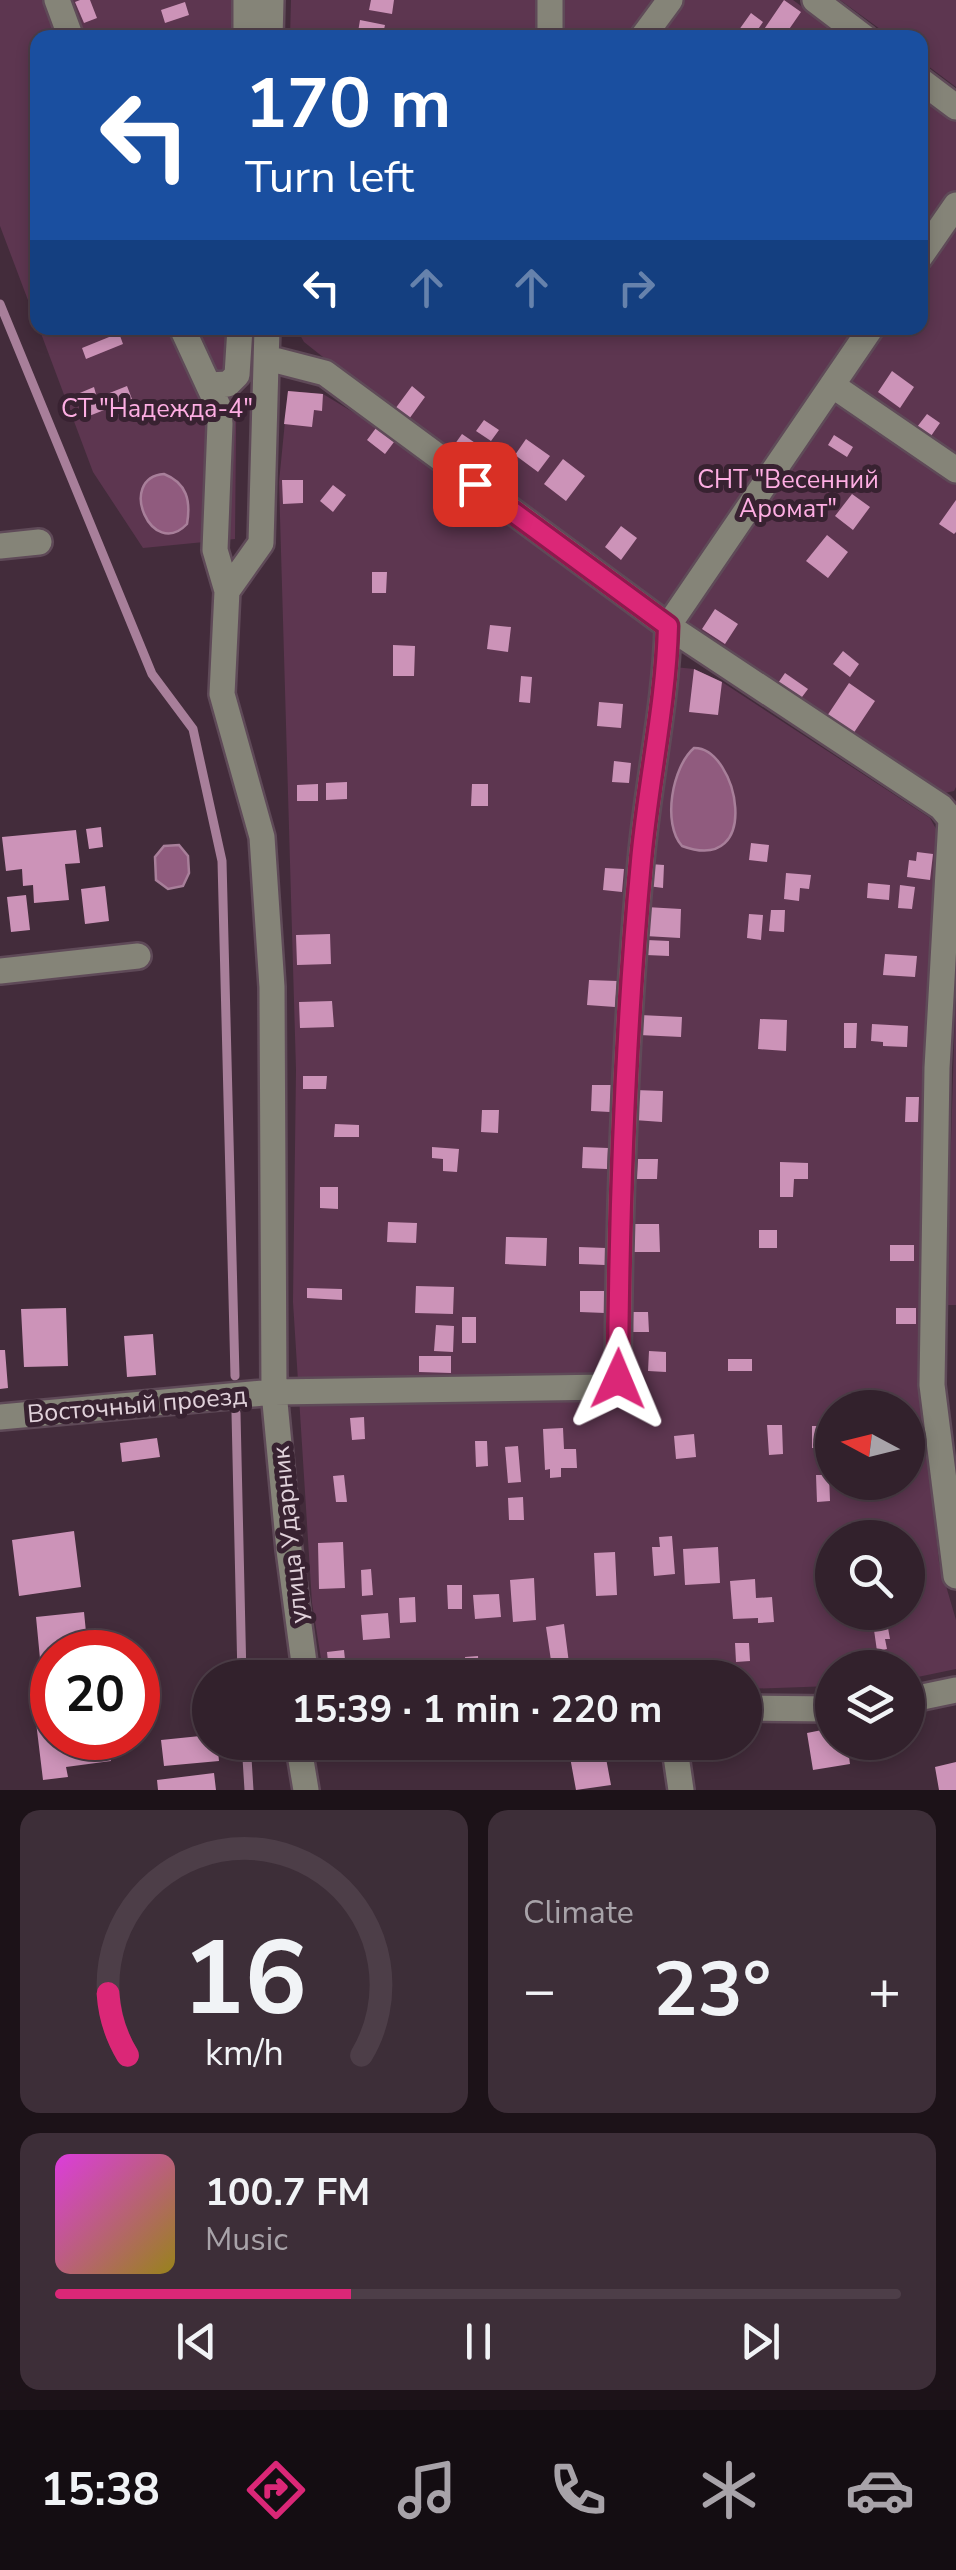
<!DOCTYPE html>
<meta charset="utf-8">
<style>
body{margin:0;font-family:"Nunito Sans",sans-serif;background:#3d2e38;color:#f1f3f6;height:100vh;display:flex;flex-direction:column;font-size:38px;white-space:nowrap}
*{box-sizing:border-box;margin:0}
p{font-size:32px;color:#a8a3a9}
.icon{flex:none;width:55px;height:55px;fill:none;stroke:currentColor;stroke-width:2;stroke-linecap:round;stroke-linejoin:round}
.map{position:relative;height:1790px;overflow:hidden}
.details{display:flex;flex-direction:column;gap:20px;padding:20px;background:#1c1218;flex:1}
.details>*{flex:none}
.guide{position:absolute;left:30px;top:30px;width:898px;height:305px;border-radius:20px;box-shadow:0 5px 15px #0003,0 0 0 2px #4d3e48;background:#1a4fa0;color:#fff;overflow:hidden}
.needle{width:65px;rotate:277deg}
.buttons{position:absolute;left:815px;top:1390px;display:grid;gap:20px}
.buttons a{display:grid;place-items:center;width:110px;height:110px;border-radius:50%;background:#32212c;box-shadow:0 5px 15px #0003,0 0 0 2px #4d3e48;font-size:50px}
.speed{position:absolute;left:30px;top:1630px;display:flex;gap:20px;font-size:50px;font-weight:700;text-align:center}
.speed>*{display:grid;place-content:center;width:130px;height:130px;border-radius:50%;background:#32212c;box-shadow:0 5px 15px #0003,0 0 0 2px #4d3e48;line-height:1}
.speed .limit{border:15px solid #d22;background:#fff;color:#111}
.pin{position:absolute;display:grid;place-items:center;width:85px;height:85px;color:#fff;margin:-42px;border-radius:20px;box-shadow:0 5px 15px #0006}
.me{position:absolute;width:110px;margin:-55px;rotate:1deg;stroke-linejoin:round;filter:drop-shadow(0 0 8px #0008)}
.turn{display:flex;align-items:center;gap:35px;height:210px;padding:0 50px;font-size:45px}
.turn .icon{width:130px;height:130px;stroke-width:2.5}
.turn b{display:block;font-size:70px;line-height:85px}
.lanes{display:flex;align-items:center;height:95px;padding:0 50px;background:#0003;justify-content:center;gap:50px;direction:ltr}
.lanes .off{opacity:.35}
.big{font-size:75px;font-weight:700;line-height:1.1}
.details .card{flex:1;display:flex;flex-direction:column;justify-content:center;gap:15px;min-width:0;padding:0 35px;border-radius:20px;background:#3d2e38}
.details .dial{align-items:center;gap:0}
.dial svg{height:260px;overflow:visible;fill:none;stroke:#4d3e48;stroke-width:7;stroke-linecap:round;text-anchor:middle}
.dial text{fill:#f1f3f6;stroke:none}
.song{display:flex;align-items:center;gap:30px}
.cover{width:120px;height:120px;border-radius:15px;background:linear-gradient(135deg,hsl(300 70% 55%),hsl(50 70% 35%))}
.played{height:10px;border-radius:5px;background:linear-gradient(90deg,#db2777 35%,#4d3e48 35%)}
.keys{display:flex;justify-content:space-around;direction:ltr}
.heat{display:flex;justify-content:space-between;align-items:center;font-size:55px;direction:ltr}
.details .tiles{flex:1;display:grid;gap:20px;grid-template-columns:1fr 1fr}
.card:last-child{grid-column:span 2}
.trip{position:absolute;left:192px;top:1660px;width:570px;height:100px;border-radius:50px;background:#32212c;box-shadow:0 5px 15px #0003,0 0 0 2px #4d3e48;font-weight:700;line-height:100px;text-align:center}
.tabs{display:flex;height:160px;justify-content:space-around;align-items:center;background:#140d12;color:#a8a3a9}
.tabs .icon{width:70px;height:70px}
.tabs .on{color:#db2777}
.tabs b{font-size:45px;color:#f1f3f6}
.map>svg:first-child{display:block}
</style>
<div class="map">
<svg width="956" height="1790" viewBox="0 0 956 1790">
<rect width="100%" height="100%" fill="#432c3b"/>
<path fill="#5d3650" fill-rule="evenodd" d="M0,0H240V37L38,38L37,324L0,226Z
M291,0H654L628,37L290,38Z
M685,0H793L843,37L659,38Z
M840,0H956V87L920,60V38L891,37Z
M920,94L956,121V787L954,791L936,795C720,651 507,504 304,342L296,328H920Z
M39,328H237L235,539L143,548L93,472Z
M288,391L323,394L376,426L636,614L655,635L654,665L694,669L722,682L930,818L940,836L927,996L920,1379L939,1562L956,1620V1669L908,1679V1668H832V1686L745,1689V1678L633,1677L596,1668L528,1678L324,1677L312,1603L293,1302L296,1070L279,482ZM832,1408H908V1482H832ZM832,1538H908V1612H832Z
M956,980V1305H946Z"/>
<path fill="#905b7e" stroke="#a87f9a" stroke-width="2.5" d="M164,474C187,483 191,501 187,524C152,561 116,478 164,474Z
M694,748C738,747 764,876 682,846C662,824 672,767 694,748Z
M179,845L188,856L189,873L183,886L168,889L156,880L155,857L164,846Z"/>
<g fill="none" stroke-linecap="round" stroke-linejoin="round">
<path stroke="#a87f9a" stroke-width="9" d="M0,304L152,674L193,729L222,861L235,1376
M236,1413L242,1678
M246,1742L249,1790"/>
</g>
<path fill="#cc93b8" d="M80,0H90L97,18L84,23L75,2Z
M371,0H394L392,14L369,10Z
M784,0L801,12L783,38H758Z
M185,2L189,15L165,23L161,10Z
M751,13L763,22L752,38H742L736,34Z
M360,20L385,25L382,38H357Z
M119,333L123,344L86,359L82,348Z
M892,371L914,387L900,408L878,392Z
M127,386L132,399L84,418L75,395L94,387L97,398Z
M412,386L425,397L409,419L395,409Z
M288,391L323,394L322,411L314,410L312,427L284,424Z
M927,414L940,423L931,436L917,427Z
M484,420L499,430L491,441L476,431Z
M376,428L394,442L385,454L367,440Z
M462,434L487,451L477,465L452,448Z
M834,435L853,447L847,457L828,445Z
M526,439L550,456L538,472L515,455Z
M563,459L585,476L566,501L544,484Z
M282,480H303V503L283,504Z
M333,485L346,495L333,512L320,501Z
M852,494L870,507L853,530L835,516Z
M956,500V532L954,534L939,524Z
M621,526L637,538L621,560L605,547Z
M827,535L848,552L828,578L806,561Z
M372,572H387L386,593H372Z
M715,609L738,624L725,644L702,629Z
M490,625L511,627L508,652L487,649Z
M393,645L415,646L414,676H393Z
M843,651L859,664L850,677L833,664Z
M694,669L722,682L718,715L689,712Z
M785,673L808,689L799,701L776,686Z
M521,676L532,677L530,703L519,702Z
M849,683L875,701L851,737L825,719Z
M599,702L623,704L621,728L597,726Z
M614,761L631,763L629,783L612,782Z
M347,782V799L326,800V783Z
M318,784V801H297V785Z
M472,784H488V806H471Z
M101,827L103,847L89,849L86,829Z
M76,830L80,863L65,864L69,900L34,903L33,885L23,886L22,869L6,871L2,837Z
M751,843L769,845L767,862L749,860Z
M917,852L933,854L930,880L907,877L909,860L916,861Z
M650,864L664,865L663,888L648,886Z
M605,868L624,869L622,892L603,890Z
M786,873L811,875L809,889L800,888L799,901L784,899Z
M868,883L890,885L889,900L867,898Z
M900,885L915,887L912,909L898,908Z
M105,886L109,921L85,924L81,889Z
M26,895L30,930L11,932L7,897Z
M646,907L681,909L680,938L645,936Z
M771,910H785L784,932L769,931Z
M749,914L763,915L761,940L747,938Z
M330,934L331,964L297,965L296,935Z
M647,940L669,941V956L646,955Z
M885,954L917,956L915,977L883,975Z
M589,980L617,981L615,1007L587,1005Z
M332,1001L334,1027L300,1028L299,1002Z
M640,1015L682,1017L681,1037L639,1035Z
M760,1019L787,1020L786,1051L758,1049Z
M844,1023H857L856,1048H844Z
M872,1024L908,1026L907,1047L883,1046V1042L871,1041Z
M303,1076H327L326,1089H303Z
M592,1085H611L610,1112L591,1111Z
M635,1090L663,1091L662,1122L634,1120Z
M906,1097H919L918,1122H905Z
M482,1110H499L498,1133L481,1132Z
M335,1124L359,1125V1137H334Z
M432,1147L459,1149L457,1172L443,1171V1159L432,1158Z
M583,1147L608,1148L607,1169L582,1168Z
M638,1159H658L657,1179H637Z
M780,1162L808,1163V1179H794L793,1197H780Z
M320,1187H338V1209L320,1208Z
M388,1222L417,1223L416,1243L387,1242Z
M633,1224H659L660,1252H633Z
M759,1230H777V1248H759Z
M506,1237L547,1238L546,1266L505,1264Z
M890,1245H914V1261H890Z
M579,1247L606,1248L605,1265L579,1264Z
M416,1286L454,1287L453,1314L415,1313Z
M307,1288L342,1289V1300L307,1298Z
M580,1291H606L605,1313L580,1312Z
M66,1308L68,1366L24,1367L21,1309Z
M896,1308H916V1324H896Z
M632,1312H648L649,1332H633Z
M462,1317H476V1343H462Z
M436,1325L454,1326L453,1352L434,1351Z
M153,1334L156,1375L127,1377L124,1336Z
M0,1350H5L8,1388L0,1389Z
M649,1351L666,1352V1372L648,1371Z
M419,1356H451V1373L419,1372Z
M728,1359H752V1371H728Z
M364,1417L365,1439L352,1440L350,1418Z
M767,1425H782L783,1454L769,1455Z
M812,1426H832V1448H812Z
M563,1428L564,1449H576L577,1468H561V1477L550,1478V1469L545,1470L543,1429Z
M694,1434L696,1457L676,1459L674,1436Z
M157,1438L160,1457L122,1462L120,1443Z
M475,1441H487L488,1466L476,1467Z
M518,1446L521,1482L508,1483L505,1447Z
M344,1475L347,1502H336L333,1476Z
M816,1475H829L830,1501L817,1502Z
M523,1497L524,1520H509L508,1498Z
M74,1531L81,1587L19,1596L12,1540Z
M672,1536L675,1574L654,1576L652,1547H660L659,1537Z
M343,1542L345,1588L319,1589L318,1543Z
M718,1547L720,1583L685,1585L683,1549Z
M615,1552L617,1595L596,1596L594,1553Z
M371,1569L373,1595L362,1596L361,1570Z
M534,1578L536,1620L513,1622L510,1580Z
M755,1579L756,1598L772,1597L774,1622L758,1623V1618L733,1619L730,1581Z
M447,1585H462V1609H448Z
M499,1594L501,1617L475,1619L473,1595Z
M415,1597L416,1622L400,1623L399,1598Z
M84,1612L88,1652H52V1689L43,1690L36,1617Z
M388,1613L390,1638L363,1640L361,1615Z
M564,1624L570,1671L553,1674L546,1627Z
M888,1628L890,1639H885L887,1649L877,1651L874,1630Z
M735,1643H749L750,1661L736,1662Z
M344,1650L346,1669L329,1671L327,1652Z
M478,1656L479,1676L467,1677L465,1657Z
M155,1693L157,1709L138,1712V1695Z
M52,1704V1738H108L111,1761L66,1767L68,1777L43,1780L36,1722L44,1721L42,1705Z
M832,1728V1742H847L850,1764L813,1770L807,1733Z
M210,1735V1742H217L219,1761L164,1766L161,1740Z
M587,1742H603L611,1785L576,1790L568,1746Z
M956,1762V1790H939L935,1767Z
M214,1773L216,1790H158L157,1780Z"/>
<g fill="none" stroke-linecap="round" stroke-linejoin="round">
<g stroke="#5f4a58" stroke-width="30">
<path id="minor" d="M57,0L71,38
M815,0L865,38
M246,38V0
M270,38L271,0
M550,38V0
M642,38L670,0
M920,80L956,107
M920,257L956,205
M182,328L218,406L220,424L215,550L227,591L222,694L262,837L272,987L274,1392L289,1550L306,1678
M267,358L325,373L668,626L941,807L951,819L937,1068L932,1385L956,1576
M209,385L228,384L237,375L240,328
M832,385L956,470
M0,546L39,542
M227,591L261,543L267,328
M0,971L138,956
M0,1417L274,1392L610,1387L618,1379C619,1205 625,1034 641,861C648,782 666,705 668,626L871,328
M908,1700L956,1690
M745,1708L832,1709
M298,1742L306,1790
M674,1742L681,1790"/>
</g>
<use href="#minor" stroke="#858478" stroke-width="25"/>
</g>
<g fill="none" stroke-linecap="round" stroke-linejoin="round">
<g stroke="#8e194d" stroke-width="25">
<path id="route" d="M475,484L668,626C666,705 648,782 641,861C625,1034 619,1205 618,1379"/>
</g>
<use href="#route" stroke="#db2777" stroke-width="18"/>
</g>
<g text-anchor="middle" stroke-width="10" stroke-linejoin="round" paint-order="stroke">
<g font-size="25" fill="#feaee3" stroke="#382231">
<text x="157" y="417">СТ "Надежда-4"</text>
<text x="788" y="488">СНТ "Весенний<tspan x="788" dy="29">Аромат"</tspan></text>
</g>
<g font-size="25" fill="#e1d2db" stroke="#382231">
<text transform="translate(137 1404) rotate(-5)" y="9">Восточный проезд</text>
<text transform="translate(289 1535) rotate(-96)" y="9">улица Ударник</text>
</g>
</g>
</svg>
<div class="buttons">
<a><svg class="needle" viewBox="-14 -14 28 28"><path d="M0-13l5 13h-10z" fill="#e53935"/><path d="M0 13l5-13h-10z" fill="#a8a3a9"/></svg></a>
<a><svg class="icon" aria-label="search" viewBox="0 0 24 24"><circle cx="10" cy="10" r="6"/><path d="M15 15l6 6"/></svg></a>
<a><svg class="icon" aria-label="layers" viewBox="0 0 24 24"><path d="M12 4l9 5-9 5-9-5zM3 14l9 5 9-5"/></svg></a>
</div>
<div class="speed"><div class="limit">20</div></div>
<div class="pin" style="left:475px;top:484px;background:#d93025"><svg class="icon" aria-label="arrive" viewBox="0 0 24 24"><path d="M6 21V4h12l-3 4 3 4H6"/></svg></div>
<svg class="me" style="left:618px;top:1379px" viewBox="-20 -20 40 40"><path d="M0-17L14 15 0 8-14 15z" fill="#db2777" stroke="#fff" stroke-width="4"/></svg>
<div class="trip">15:39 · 1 min · 220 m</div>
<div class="guide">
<div class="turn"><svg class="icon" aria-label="left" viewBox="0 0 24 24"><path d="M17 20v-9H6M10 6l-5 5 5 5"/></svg><div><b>170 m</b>Turn left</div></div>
<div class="lanes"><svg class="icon" aria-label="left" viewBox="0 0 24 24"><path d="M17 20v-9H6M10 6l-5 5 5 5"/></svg><svg class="icon off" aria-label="ahead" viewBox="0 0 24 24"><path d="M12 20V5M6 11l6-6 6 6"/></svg><svg class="icon off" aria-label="ahead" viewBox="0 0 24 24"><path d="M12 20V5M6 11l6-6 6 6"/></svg><svg class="icon off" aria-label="right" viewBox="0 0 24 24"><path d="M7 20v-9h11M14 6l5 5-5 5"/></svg></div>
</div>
</div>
<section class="details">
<div class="tiles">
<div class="card dial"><svg viewBox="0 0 100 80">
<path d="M14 69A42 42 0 1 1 86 69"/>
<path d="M14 69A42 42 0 0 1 8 50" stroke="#db2777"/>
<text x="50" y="56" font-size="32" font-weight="700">16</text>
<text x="50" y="72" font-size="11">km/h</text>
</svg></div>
<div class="card"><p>Climate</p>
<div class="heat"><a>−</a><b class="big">23°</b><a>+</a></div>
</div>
<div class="card">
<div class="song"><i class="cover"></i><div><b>100.7 FM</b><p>Music</p></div></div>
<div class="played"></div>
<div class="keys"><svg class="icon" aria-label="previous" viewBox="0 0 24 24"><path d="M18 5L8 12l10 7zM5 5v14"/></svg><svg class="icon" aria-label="pause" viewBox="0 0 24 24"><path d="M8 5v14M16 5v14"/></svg><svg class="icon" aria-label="next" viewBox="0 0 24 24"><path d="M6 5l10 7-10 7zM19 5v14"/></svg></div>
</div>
</div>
</section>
<nav class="tabs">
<b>15:38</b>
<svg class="icon on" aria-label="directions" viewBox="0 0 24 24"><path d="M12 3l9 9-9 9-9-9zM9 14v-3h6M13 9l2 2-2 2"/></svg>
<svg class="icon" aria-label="music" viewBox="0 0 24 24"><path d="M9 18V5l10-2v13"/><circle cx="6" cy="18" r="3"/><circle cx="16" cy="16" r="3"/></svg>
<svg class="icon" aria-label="phone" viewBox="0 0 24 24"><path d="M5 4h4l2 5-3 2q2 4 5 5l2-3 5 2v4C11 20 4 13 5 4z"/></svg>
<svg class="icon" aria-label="climate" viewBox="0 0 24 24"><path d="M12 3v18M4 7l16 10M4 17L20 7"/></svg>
<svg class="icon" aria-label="car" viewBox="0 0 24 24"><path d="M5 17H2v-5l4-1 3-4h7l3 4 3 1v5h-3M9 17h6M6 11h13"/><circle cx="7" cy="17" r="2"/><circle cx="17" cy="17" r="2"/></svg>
</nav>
